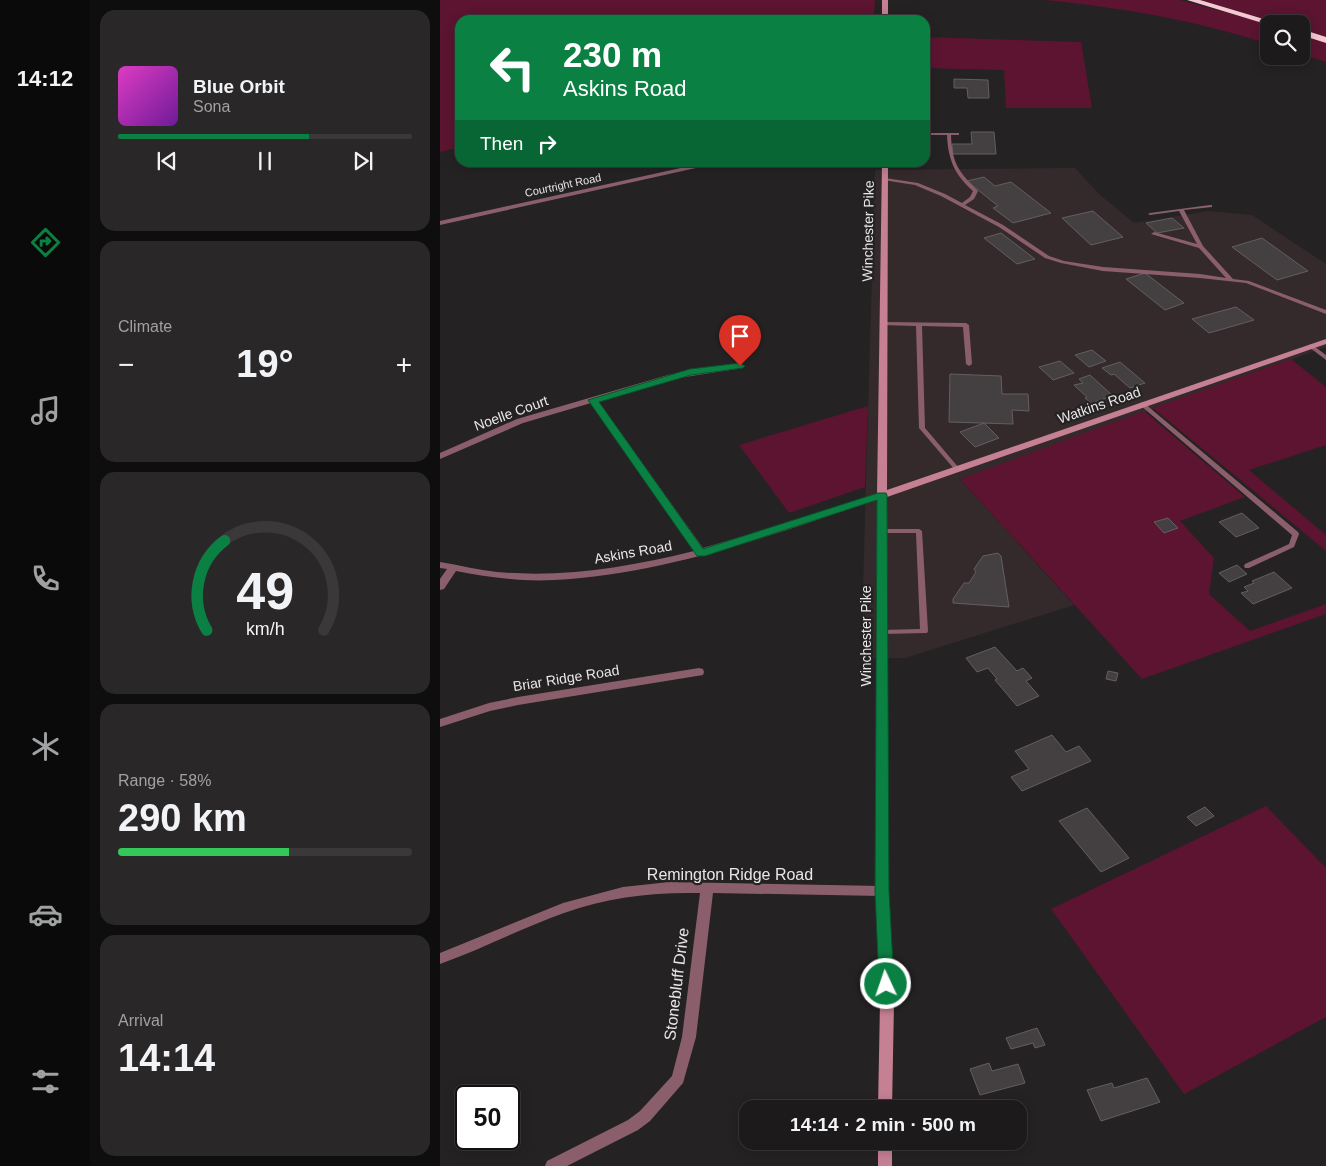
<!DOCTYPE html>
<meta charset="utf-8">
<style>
body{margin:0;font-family:Helvetica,sans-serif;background:#292727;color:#f1f3f6;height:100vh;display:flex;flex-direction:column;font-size:19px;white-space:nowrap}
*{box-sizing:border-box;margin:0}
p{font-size:16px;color:#a0a1a2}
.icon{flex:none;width:28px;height:28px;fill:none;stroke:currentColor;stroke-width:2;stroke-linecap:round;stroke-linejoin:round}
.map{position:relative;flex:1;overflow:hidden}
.details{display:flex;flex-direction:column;gap:10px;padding:10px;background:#0f0e0e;width:350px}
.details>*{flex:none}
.banner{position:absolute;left:15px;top:15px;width:475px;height:152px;border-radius:15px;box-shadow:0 2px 12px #0003,0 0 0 1px #3a3839;background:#0b8043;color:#fff;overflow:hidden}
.controls{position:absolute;left:820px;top:15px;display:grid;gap:10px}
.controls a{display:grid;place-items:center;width:50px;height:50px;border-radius:10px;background:#1c1a1a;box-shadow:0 2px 12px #0003,0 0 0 1px #3a3839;font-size:25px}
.speed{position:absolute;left:15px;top:1085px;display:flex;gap:10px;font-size:25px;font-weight:700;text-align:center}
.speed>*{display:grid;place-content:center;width:65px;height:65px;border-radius:50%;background:#1c1a1a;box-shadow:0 2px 12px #0003,0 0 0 1px #3a3839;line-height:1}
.speed .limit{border:2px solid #111;border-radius:8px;background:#fff;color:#111}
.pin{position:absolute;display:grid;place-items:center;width:42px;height:42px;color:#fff;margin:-51px -21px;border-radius:50% 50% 50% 0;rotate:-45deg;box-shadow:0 0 5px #0007}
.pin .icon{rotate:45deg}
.me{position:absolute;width:55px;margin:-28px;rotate:357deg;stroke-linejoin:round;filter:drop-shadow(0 0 4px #0008)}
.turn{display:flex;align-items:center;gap:18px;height:105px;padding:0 25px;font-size:22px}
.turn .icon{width:65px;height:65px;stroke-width:2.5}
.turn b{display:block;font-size:35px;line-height:42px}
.then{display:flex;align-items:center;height:48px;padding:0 25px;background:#0003;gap:10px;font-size:19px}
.big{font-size:38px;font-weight:700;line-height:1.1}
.details .widget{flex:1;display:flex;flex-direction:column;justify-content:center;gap:8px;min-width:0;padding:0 18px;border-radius:15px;background:#292727}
.details .dial{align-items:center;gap:0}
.dial svg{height:130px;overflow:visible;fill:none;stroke:#3a3839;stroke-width:7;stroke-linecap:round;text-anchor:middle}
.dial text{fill:#f1f3f6;stroke:none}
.song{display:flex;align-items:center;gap:15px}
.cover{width:60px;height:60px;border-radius:8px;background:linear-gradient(135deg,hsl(310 70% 55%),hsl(280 70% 35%))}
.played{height:5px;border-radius:2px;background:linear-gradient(90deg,#0b8043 65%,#3a3839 65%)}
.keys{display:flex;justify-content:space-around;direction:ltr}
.heat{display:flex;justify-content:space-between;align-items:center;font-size:28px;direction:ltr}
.charge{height:8px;border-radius:4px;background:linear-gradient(90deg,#34c759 58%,#3a3839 0)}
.trip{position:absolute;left:299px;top:1100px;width:288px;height:50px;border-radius:15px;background:#1c1a1a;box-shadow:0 2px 12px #0003,0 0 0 1px #3a3839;font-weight:700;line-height:50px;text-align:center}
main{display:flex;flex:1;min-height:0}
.menu{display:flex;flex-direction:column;width:90px;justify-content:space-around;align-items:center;background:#0b0a0a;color:#a0a1a2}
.menu .icon{width:35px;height:35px}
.menu .on{color:#0b8043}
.menu b{font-size:22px;color:#f1f3f6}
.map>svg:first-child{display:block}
</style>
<main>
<nav class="menu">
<b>14:12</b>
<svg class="icon on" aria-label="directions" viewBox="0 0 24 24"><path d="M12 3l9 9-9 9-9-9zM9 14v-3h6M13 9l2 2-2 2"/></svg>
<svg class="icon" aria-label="music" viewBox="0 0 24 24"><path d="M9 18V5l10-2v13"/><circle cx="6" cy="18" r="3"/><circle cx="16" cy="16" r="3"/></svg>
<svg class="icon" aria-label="phone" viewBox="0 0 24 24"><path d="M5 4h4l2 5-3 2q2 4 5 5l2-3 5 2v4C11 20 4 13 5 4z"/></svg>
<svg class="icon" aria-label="climate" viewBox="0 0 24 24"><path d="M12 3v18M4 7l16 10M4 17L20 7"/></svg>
<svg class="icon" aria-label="car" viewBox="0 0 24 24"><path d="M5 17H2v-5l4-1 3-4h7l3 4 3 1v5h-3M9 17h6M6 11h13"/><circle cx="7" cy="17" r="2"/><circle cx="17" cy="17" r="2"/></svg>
<svg class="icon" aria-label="filters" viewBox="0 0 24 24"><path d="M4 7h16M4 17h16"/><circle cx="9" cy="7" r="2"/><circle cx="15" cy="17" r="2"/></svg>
</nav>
<section class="details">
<div class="widget">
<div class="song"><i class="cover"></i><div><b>Blue Orbit</b><p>Sona</p></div></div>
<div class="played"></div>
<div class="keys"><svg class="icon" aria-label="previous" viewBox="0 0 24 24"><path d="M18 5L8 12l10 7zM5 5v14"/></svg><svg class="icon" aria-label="pause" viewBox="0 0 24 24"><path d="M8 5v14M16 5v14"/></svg><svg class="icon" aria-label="next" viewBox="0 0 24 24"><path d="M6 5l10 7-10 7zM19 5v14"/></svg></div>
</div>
<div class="widget"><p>Climate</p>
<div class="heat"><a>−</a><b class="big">19°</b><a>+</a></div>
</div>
<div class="widget dial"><svg viewBox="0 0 100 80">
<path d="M14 69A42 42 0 1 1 86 69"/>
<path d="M14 69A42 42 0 0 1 25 14" stroke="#0b8043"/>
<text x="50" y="56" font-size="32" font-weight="700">49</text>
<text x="50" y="72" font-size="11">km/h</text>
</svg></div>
<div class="widget"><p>Range · 58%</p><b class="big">290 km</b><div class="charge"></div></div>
<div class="widget"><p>Arrival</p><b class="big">14:14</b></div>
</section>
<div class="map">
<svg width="886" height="1166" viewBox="0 0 886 1166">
<rect width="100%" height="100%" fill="#252223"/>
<path fill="#342a2c" d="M635,168L659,194L694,223L769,211L812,215L886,264V347L520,479L634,605L465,658H421L435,170Z"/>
<path fill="#5c1430" d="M0,0H435L434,15L409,16L390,20H20V147L0,152Z
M605,0H740L829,24V44C754,20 684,8 605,0Z
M758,0H886V38L861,30V24H843Z
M861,34L886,42V62L861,54Z
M485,37L641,42L652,108H566L564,70L485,68Z
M851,359L886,387V445L809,470L886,535V551L713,408Z
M428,406L425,487L349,513L299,445Z
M704,411L805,497L740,521L774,558L769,594L810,631L886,604V614L702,679L520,479Z
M826,806L886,868V1017L744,1094L611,909Z"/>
<path fill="#444041" stroke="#635f60" d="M514,79L548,80L549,98H528L527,88H514Z
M531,132H554L556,154H513L512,144H532Z
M544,177L555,186L571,182L611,213L573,223L553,208L558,206L527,181Z
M653,211L683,237L651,245L622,218Z
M732,218L744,228L717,233L706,223Z
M561,233L595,259L577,264L544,238Z
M822,238L868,271L837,280L792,247Z
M705,273L744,303L725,310L686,279Z
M796,307L814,320L769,333L752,319Z
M652,350L666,361L649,367L635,355Z
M620,361L634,373L613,380L599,367Z
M680,362L705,383L690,388L674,374L671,375L662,368Z
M510,374L561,376L562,394H588L589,411L572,410L573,424L509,422Z
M650,375L673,396L651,403L645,398L647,397L634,385L643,383L639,379Z
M544,423L559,438L535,447L520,432Z
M802,513L819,528L796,537L779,522Z
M728,518L738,528L724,533L714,522Z
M558,553L561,556L569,607L513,603V599L524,583H529L536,572L534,569L543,556Z
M797,565L807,574L789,582L779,573Z
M834,572L852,588L813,604L801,593L808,591L804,587L814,583L812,581Z
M555,647L577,671L583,668L592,678L586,681L599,696L577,706L555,680L557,679L548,668L537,672L526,658Z
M668,671L678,673L676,681L666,679Z
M612,735L626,752L639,746L651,761L582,791L571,777L589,769L575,751Z
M765,807L774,816L756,826L747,817Z
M647,808L689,858L661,872L619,821Z
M597,1028L605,1045L595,1048L593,1043L571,1049L566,1038Z
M549,1063L552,1071L578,1064L585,1083L540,1095L530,1069Z
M707,1078L720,1102L661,1121L647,1090L672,1083L674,1088Z"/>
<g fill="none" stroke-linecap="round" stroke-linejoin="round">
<path fill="#8a5f6b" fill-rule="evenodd" d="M485,133H519V135H511C512,164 519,172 538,191L534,199L525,205L563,225L609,256L624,261L663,267L760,274L786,278L759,248L711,234L714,232L757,244L739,211L710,215L708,214L710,213L770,205H772V207L744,210L763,246L793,279L809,281L886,310V314L806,283L760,278L663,271L621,263L605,258L559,227L501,196L475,185L443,180V179L445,178L478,183L505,194L522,203L530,197L533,191C515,175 508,160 507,135H485Z
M443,322L526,323L529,325L532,364L529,366L526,364L523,327L482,326L485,428L519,468L520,469L519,470H515L479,428L476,326L441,325V323Z
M871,344L886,355V360L869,347V345Z
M702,402L704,403L858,532L859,534L854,547L809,568H805L804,566L805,564L849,544L852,535L700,405L699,404Z
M440,529H479L482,531L488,631L487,633L442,634L438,632L442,630L480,629L476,533H440L439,531Z"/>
<path fill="#8a5f6b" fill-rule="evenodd" d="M268,162H283L0,225V221Z
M408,162H440L448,165L445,167Z
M300,363L304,366L303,368L232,379L158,401L263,548L331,528L439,493H445L447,495L445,497C337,533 229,574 114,580C81,582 48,577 16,571L4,589L0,590V579L7,569L0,568V562C19,565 38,570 57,572C123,578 190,567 254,551L151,403L83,423L0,459V453L77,419L228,375Z
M259,668L263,669L264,672L263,675L78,705L50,711L0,727V719L49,703L78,697Z
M229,882L442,886L446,887L448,891L446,895L442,896L273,893L256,1037L243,1083L210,1121L198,1130L127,1166H105L107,1161L188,1120L200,1111L232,1076L242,1037L260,893C214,892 168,897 124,913C82,928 42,949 0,964V953L123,903L183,887Z"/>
<path fill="#c58094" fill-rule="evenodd" d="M442,0H448V20H442Z
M442,162H448L447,490L886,339V344L447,497L448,891L454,1003L452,1109H438L440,1003L436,891L437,495Z
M438,1141H452V1166H438Z"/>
<path fill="#f4c8d3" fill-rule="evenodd" d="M747,0H760L840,24L829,25Z
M861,29L886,37V43L861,35Z"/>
</g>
<path fill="#0b8043" stroke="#07532c" d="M300,363L305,366L303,368L251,375L159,402L263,549L438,493H446L447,495L449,891L454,984L452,989L446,991L441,989L439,984L435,891L437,500L265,556H257L148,400L250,369Z"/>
<g text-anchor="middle" stroke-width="4.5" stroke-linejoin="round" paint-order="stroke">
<g font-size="11" fill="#e9e6e7" stroke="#252223">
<text transform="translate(123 185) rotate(-12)" y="4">Courtright Road</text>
</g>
<g font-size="14" fill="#e9e6e7" stroke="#252223">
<text transform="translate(428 231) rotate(-89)" y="5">Winchester Pike</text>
<text transform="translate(659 405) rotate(-19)" y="5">Watkins Road</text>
<text transform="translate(71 413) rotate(-20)" y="5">Noelle Court</text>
<text transform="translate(193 552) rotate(-10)" y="5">Askins Road</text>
<text transform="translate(426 636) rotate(-90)" y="5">Winchester Pike</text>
<text transform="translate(126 678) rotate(-9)" y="5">Briar Ridge Road</text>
</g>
<g font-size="16" fill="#e9e6e7" stroke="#252223">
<text x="290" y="880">Remington Ridge Road</text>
<text transform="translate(236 984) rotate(-83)" y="6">Stonebluff Drive</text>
</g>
</g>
</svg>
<div class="controls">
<a><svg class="icon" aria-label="search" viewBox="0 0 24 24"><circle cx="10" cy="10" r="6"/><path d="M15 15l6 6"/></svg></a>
</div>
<div class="speed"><div class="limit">50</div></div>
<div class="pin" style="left:300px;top:366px;background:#d93025"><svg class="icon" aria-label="arrive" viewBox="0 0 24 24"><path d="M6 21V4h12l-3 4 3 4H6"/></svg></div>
<svg class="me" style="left:446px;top:984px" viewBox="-20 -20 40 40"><circle r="17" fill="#0b8043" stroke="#fff" stroke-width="3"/><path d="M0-11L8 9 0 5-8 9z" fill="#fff"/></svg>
<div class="trip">14:14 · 2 min · 500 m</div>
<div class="banner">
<div class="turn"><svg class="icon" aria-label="left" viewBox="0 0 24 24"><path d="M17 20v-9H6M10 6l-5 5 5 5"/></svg><div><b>230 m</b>Askins Road</div></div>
<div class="then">Then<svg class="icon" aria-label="right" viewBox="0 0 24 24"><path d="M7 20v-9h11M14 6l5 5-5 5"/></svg></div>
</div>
</div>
</main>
